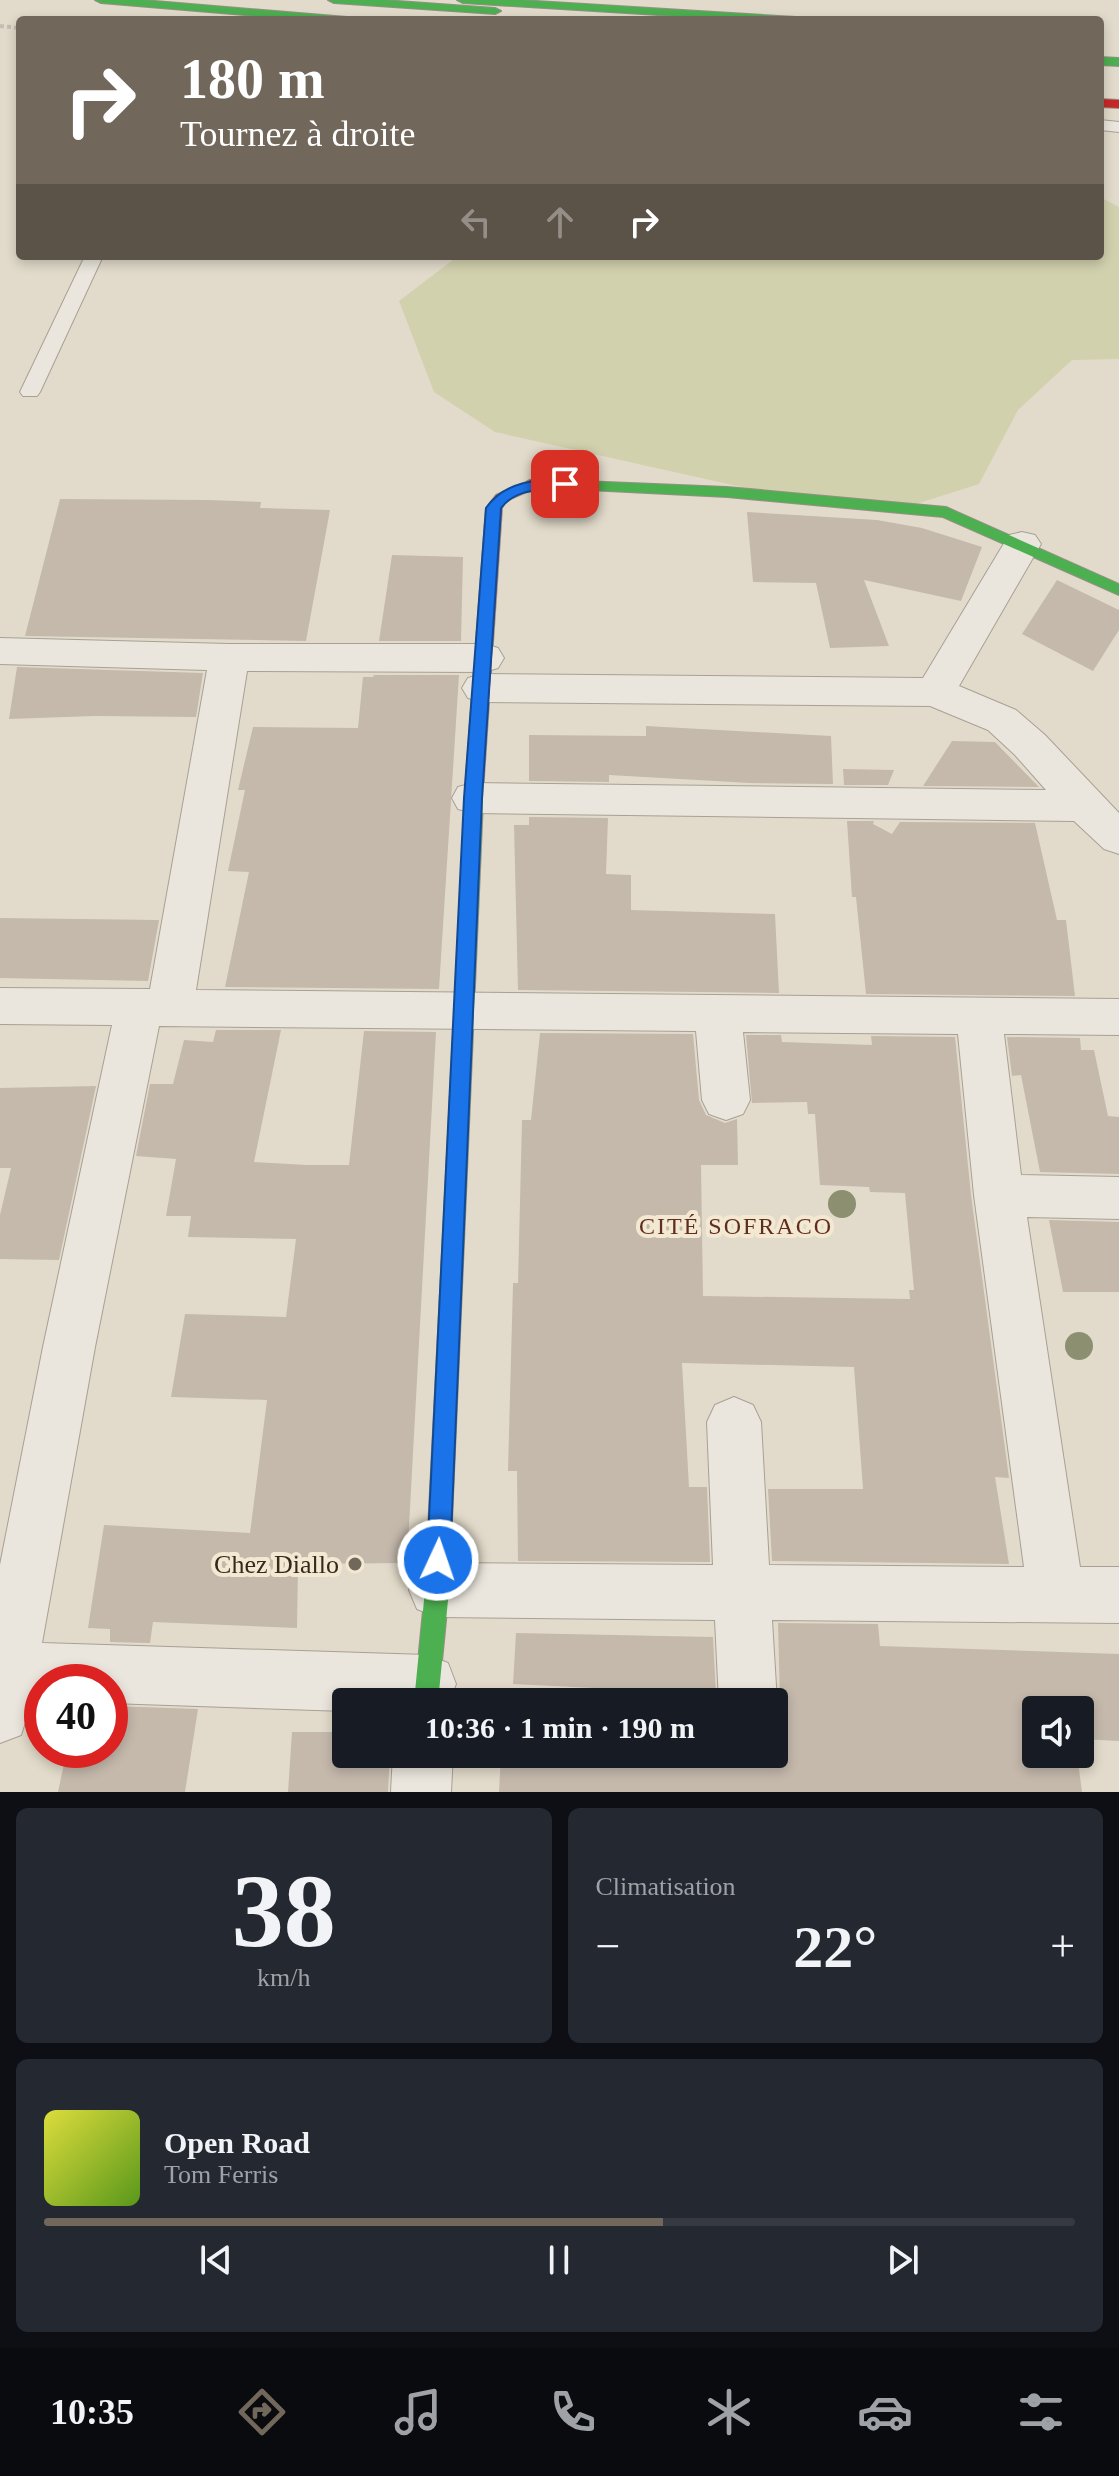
<!DOCTYPE html>
<html lang="fr">
<meta charset="utf-8">
<style>
body{margin:0;font-family:"Times New Roman",serif;background:#242831;color:#f1f3f6;height:100vh;display:flex;flex-direction:column;font-size:30px;white-space:nowrap}
*{box-sizing:border-box;margin:0}
p{font-size:26px;color:#9ea1a6}
.icon{flex:none;width:44px;height:44px;fill:none;stroke:currentColor;stroke-width:2;stroke-linecap:round;stroke-linejoin:round}
.map{position:relative;height:1792px;overflow:hidden}
.sheet{display:flex;flex-direction:column;gap:16px;padding:16px;background:#0d0f14;flex:1}
.sheet>*{flex:none}
.top-card{position:absolute;left:16px;top:16px;width:1088px;height:244px;border-radius:8px;box-shadow:0 4px 12px #0003;background:#72675b;color:#fff;overflow:hidden}
.fabs{position:absolute;left:1022px;top:1696px;display:grid;gap:16px}
.fabs a{display:grid;place-items:center;width:72px;height:72px;border-radius:8px;background:#171b24;box-shadow:0 4px 12px #0003;font-size:40px}
.speed{position:absolute;left:24px;top:1664px;display:flex;gap:16px;font-size:40px;font-weight:700;text-align:center}
.speed>*{display:grid;place-content:center;width:104px;height:104px;border-radius:50%;background:#171b24;box-shadow:0 4px 12px #0003;line-height:1}
.speed .limit{border:12px solid #d22;background:#fff;color:#111}
.pin{position:absolute;display:grid;place-items:center;width:68px;height:68px;color:#fff;margin:-34px;border-radius:16px;box-shadow:0 4px 12px #0006}
.me{position:absolute;width:88px;margin:-44px;rotate:3deg;stroke-linejoin:round;filter:drop-shadow(0 0 6px #0008)}
.turn{display:flex;align-items:center;gap:28px;height:168px;padding:0 32px;font-size:36px}
.turn .icon{width:104px;height:104px;stroke-width:2.5}
.turn b{display:block;font-size:56px;line-height:68px}
.lanes{display:flex;align-items:center;height:76px;padding:0 32px;background:#0003;justify-content:center;gap:40px;direction:ltr}
.lanes .off{opacity:.35}
.big{font-size:60px;font-weight:600;line-height:1.1}
.sheet .tile{flex:1;display:flex;flex-direction:column;justify-content:center;gap:12px;min-width:0;padding:0 28px;border-radius:12px;background:#242831}
.sheet .dial{align-items:center;gap:0}
.dial b{font-size:104px;line-height:1}
.song{display:flex;align-items:center;gap:24px}
.cover{width:96px;height:96px;border-radius:12px;background:linear-gradient(135deg,hsl(60 70% 55%),hsl(90 70% 35%))}
.played{height:8px;border-radius:4px;background:linear-gradient(90deg,#72675b 60%,#363941 60%)}
.keys{display:flex;justify-content:space-around;direction:ltr}
.heat{display:flex;justify-content:space-between;align-items:center;font-size:44px;direction:ltr}
.sheet .tiles{flex:1;display:grid;gap:16px;grid-template-columns:1fr 1fr}
.tile:last-child{grid-column:span 2}
.trip{position:absolute;left:332px;top:1688px;width:456px;height:80px;border-radius:8px;background:#171b24;box-shadow:0 4px 12px #0003;font-weight:600;line-height:80px;text-align:center}
.tabs{display:flex;height:128px;justify-content:space-around;align-items:center;background:#090b0e;color:#9ea1a6}
.tabs .icon{width:56px;height:56px}
.tabs .current{color:#72675b}
.tabs b{font-size:36px;color:#f1f3f6}
.map>svg:first-child{display:block}
</style>
<div class="map">
<svg width="1119" height="1792" viewBox="0 0 1119 1792">
<rect width="100%" height="100%" fill="#e2dbcb"/>
<path fill="#d1d1ae" d="M1100,197L1119,207V359L1072,360L1018,410L979,484L916,504L795,499L495,432L434,392L399,301L458,256H1100Z"/>
<path fill="#c5b9ac" d="M60,499L209,500L261,502L260,508L330,510L306,641L25,636Z
M747,512L877,520L922,528L982,547L961,601L864,580L889,646L830,648L816,583L753,582Z
M392,555L463,557L461,641H379Z
M1057,580L1119,610V630L1093,671L1022,634Z
M17,667L203,673L196,717L94,716L9,719Z
M374,675H459L439,989L225,987L249,872L228,871L245,790H238L253,727L358,728L363,677H373Z
M646,726L831,736L833,784L750,783L609,775V782L529,781V735L646,736Z
M952,741L995,742L1039,787L923,786Z
M843,769L894,770L888,785H844Z
M529,817L608,818L606,874L631,875V910L775,914L779,993L518,990L514,825H529Z
M847,821H874L873,824L892,834L900,822L1035,823L1057,920H1066L1075,996L866,994L856,897H852Z
M0,918L159,920L148,981L0,978Z
M216,1030H281L254,1162L307,1165H349L364,1031L436,1032L407,1563L298,1564L297,1628L153,1622L150,1643L110,1642V1629L88,1628L104,1525L250,1533L267,1400L171,1397L185,1314L286,1317L296,1239L188,1237L191,1216H166L176,1159L136,1156L150,1084H173L184,1040L213,1042Z
M540,1033L693,1034L699,1100L706,1115L725,1123L737,1119L738,1165H701L703,1296L910,1299L909,1290H914L905,1193L870,1192L869,1187L820,1185L815,1114H808L807,1102L752,1103L746,1035H781L782,1042L872,1045L871,1036L955,1037L971,1195L1009,1478L995,1477L1009,1564L772,1561L768,1489H863L854,1367L682,1363L689,1487H707L710,1562L518,1561L517,1471H508L513,1283H518L522,1120H531Z
M1007,1037L1080,1038L1081,1050H1094L1108,1116L1119,1117V1174L1040,1172L1021,1075L1012,1076Z
M96,1086L59,1260L0,1259V1215L11,1168H0V1088Z
M1049,1220L1119,1222V1292H1063Z
M778,1623L878,1624L880,1646L1119,1654V1741L1080,1739V1710H1036V1754H1077L1082,1792H499L501,1754H774V1713L780,1702Z
M516,1633L713,1637L716,1694L513,1684Z
M110,1706L198,1709L185,1792H58L67,1750H110Z
M292,1732H346V1754H390L388,1792H288Z"/>
<g fill="none" stroke-linecap="round" stroke-linejoin="round">
<g stroke="#a7a095" stroke-width="2">
<path id="lane" d="M1100,120L1119,122V132L1100,130Z
M85,256H103L40,392L37,396H23L20,392Z"/>
</g>
<g stroke="#a7a095" stroke-width="2">
<path id="street" d="M1022,532L1035,535L1041,544L959,686L1016,710L1045,735L1119,813V854L1104,849L1074,821L473,813L458,809L452,798L458,787L473,783L1046,790L1015,755L988,730L930,706L482,702L468,698L462,688L468,678L482,674L923,678L1009,535Z
M0,638L229,644H484L498,648L504,658L498,668L484,672L247,671L196,990L1119,999V1035L1004,1034L1021,1175L1119,1177V1219L1027,1217L1080,1567H1119V1623L772,1620L777,1702L774,1710V1702H719L715,1620L437,1617L417,1609L409,1590L417,1571L437,1563L713,1565L707,1422L715,1405L734,1397L753,1405L761,1422L769,1565L1024,1567L974,1195L958,1034L743,1032L750,1100L743,1114L726,1120L709,1114L702,1100L696,1031L159,1026L95,1347L42,1643L427,1655L448,1663L456,1684L449,1702H346V1711L110,1703V1682H42V1701H32L21,1735L0,1743V1565L43,1347L112,1025L0,1024V988L150,989L207,670L0,664Z
M393,1754H453L451,1792H391Z"/>
</g>
<g stroke="#979085" stroke-width="2">
<path id="fast" d="M95,0H143L347,17L353,20H305L101,3Z
M328,0H384L495,8L501,11L495,14L334,3Z
M457,0H520L796,17L802,20H739L463,3Z
M1100,57L1119,58V66L1100,65Z
M533,479L727,487L946,507L1119,584V595L943,517L727,497L528,487V481Z
M475,771L484,777L449,1590L438,1702H414L425,1590L466,777Z"/>
</g>
<g stroke="#979085" stroke-width="2">
<path id="jam" d="M1100,99L1119,100V108L1100,107Z
M533,479L538,481V487L506,501L502,508L484,777L475,783L466,777L486,508L496,495Z"/>
</g>
<path stroke="#c3bdb4" stroke-width="4" stroke-dasharray="4 3" stroke-linecap="butt" d="M0,26L20,28"/>
<use href="#lane" fill="#eae6dd" fill-rule="evenodd"/>
<use href="#street" fill="#eae6dd" fill-rule="evenodd"/>
<use href="#fast" fill="#4caf50" fill-rule="evenodd"/>
<use href="#jam" fill="#c62828" fill-rule="evenodd"/>
</g>
<g fill="#8c8f70">
<circle cx="842" cy="1204" r="14"/>
<circle cx="1079" cy="1346" r="14"/>
</g>
<path fill="#1a73e8" stroke="#114b97" stroke-width="2" d="M565,479L573,484L571,487C546,492 519,485 501,508L482,798L450,1560L446,1568L438,1571L430,1568L427,1560L464,798L486,508C505,481 535,480 565,479Z"/>
<circle fill="#72675b" stroke="#f3e9d2" stroke-width="3" cx="355" cy="1564" r="8"/>
<g text-anchor="middle" stroke-width="8" stroke-linejoin="round" paint-order="stroke">
<g font-size="24" letter-spacing="2" fill="#5f2d20" stroke="#f3e9d2">
<text x="736" y="1234">CITÉ SOFRACO</text>
</g>
<g font-size="26" fill="#35291e" stroke="#f3e9d2" text-anchor="end">
<text x="339" y="1573">Chez Diallo</text>
</g>
</g>
</svg>
<div class="fabs">
<a><svg class="icon" aria-label="sound" viewBox="0 0 24 24"><path d="M4 9h4l5-4v14l-5-4H4zM17 9q2 3 0 6"/></svg></a>
</div>
<div class="speed"><div class="limit">40</div></div>
<div class="pin" style="left:565px;top:484px;background:#d93025"><svg class="icon" aria-label="arrive" viewBox="0 0 24 24"><path d="M6 21V4h12l-3 4 3 4H6"/></svg></div>
<svg class="me" style="left:438px;top:1560px" viewBox="-20 -20 40 40"><circle r="17" fill="#1a73e8" stroke="#fff" stroke-width="3"/><path d="M0-11L8 9 0 5-8 9z" fill="#fff"/></svg>
<div class="trip">10:36 · 1 min · 190 m</div>
<div class="top-card">
<div class="turn"><svg class="icon" aria-label="right" viewBox="0 0 24 24"><path d="M7 20v-9h11M14 6l5 5-5 5"/></svg><div><b>180 m</b>Tournez à droite</div></div>
<div class="lanes"><svg class="icon off" aria-label="left" viewBox="0 0 24 24"><path d="M17 20v-9H6M10 6l-5 5 5 5"/></svg><svg class="icon off" aria-label="ahead" viewBox="0 0 24 24"><path d="M12 20V5M6 11l6-6 6 6"/></svg><svg class="icon" aria-label="right" viewBox="0 0 24 24"><path d="M7 20v-9h11M14 6l5 5-5 5"/></svg></div>
</div>
</div>
<section class="sheet">
<div class="tiles">
<div class="tile dial"><b>38</b><p>km/h</p></div>
<div class="tile"><p>Climatisation</p>
<div class="heat"><a>−</a><b class="big">22°</b><a>+</a></div>
</div>
<div class="tile">
<div class="song"><i class="cover"></i><div><b>Open Road</b><p>Tom Ferris</p></div></div>
<div class="played"></div>
<div class="keys"><svg class="icon" aria-label="previous" viewBox="0 0 24 24"><path d="M18 5L8 12l10 7zM5 5v14"/></svg><svg class="icon" aria-label="pause" viewBox="0 0 24 24"><path d="M8 5v14M16 5v14"/></svg><svg class="icon" aria-label="next" viewBox="0 0 24 24"><path d="M6 5l10 7-10 7zM19 5v14"/></svg></div>
</div>
</div>
</section>
<nav class="tabs">
<b>10:35</b>
<svg class="icon current" aria-label="directions" viewBox="0 0 24 24"><path d="M12 3l9 9-9 9-9-9zM9 14v-3h6M13 9l2 2-2 2"/></svg>
<svg class="icon" aria-label="music" viewBox="0 0 24 24"><path d="M9 18V5l10-2v13"/><circle cx="6" cy="18" r="3"/><circle cx="16" cy="16" r="3"/></svg>
<svg class="icon" aria-label="phone" viewBox="0 0 24 24"><path d="M5 4h4l2 5-3 2q2 4 5 5l2-3 5 2v4C11 20 4 13 5 4z"/></svg>
<svg class="icon" aria-label="climate" viewBox="0 0 24 24"><path d="M12 3v18M4 7l16 10M4 17L20 7"/></svg>
<svg class="icon" aria-label="car" viewBox="0 0 24 24"><path d="M5 17H2v-5l4-1 3-4h7l3 4 3 1v5h-3M9 17h6M6 11h13"/><circle cx="7" cy="17" r="2"/><circle cx="17" cy="17" r="2"/></svg>
<svg class="icon" aria-label="filters" viewBox="0 0 24 24"><path d="M4 7h16M4 17h16"/><circle cx="9" cy="7" r="2"/><circle cx="15" cy="17" r="2"/></svg>
</nav>
